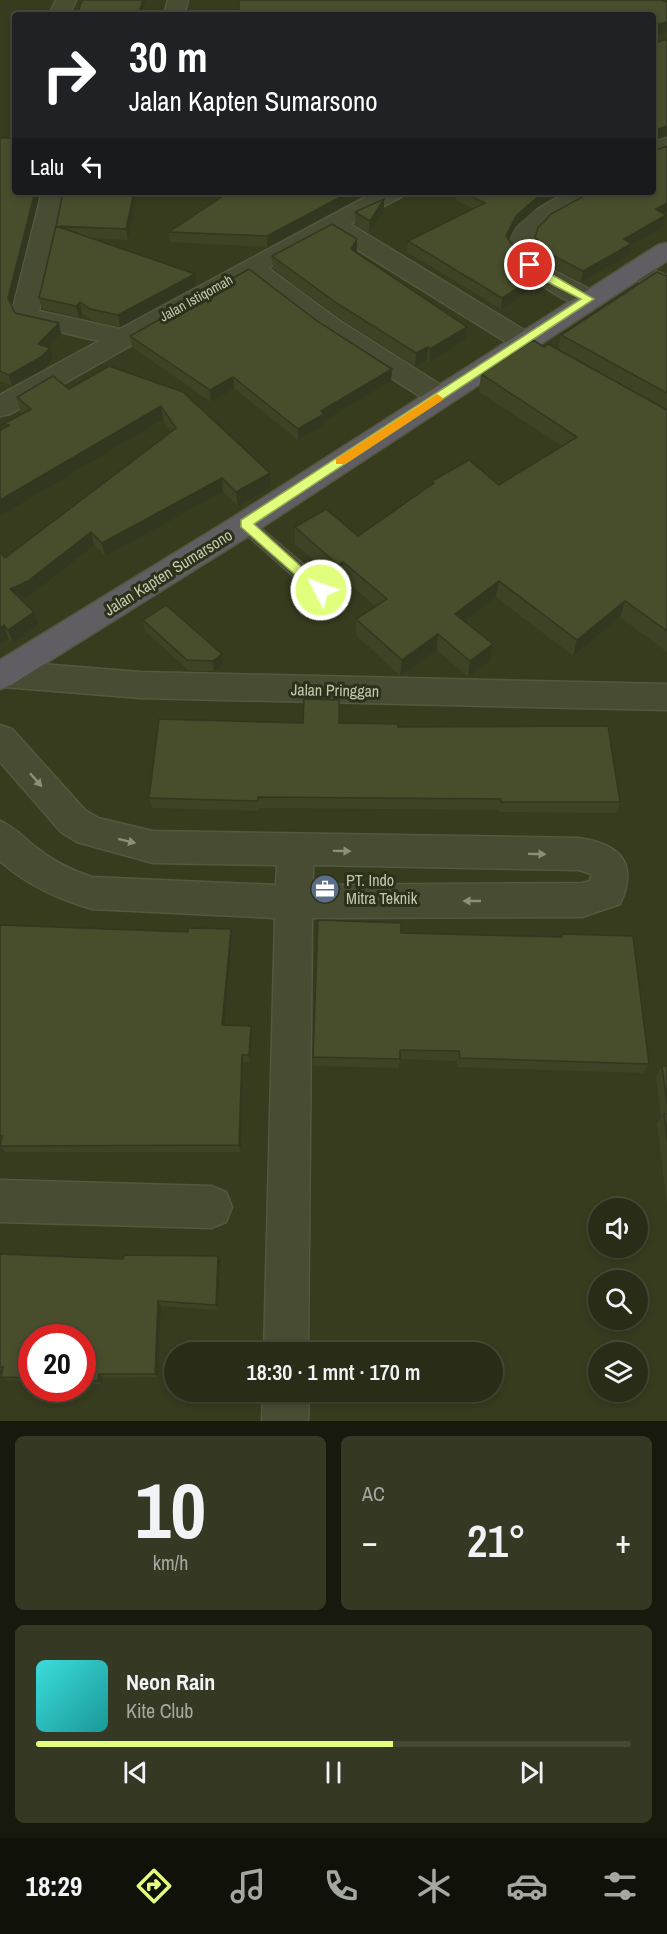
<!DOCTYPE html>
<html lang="id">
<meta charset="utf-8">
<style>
body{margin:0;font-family:"Archivo Narrow",sans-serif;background:#353924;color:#f1f3f6;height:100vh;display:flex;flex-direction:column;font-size:22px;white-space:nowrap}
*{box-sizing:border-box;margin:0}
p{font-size:20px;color:#a5a8a1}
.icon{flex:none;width:33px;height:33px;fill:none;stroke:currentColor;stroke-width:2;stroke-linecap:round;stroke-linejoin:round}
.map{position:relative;height:1421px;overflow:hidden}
.sheet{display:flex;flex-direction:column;gap:15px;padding:15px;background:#17190d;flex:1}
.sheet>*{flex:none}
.guide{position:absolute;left:12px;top:12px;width:644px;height:183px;border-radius:6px;box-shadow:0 3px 9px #0003,0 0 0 2px #454936;background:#202124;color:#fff;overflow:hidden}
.fabs{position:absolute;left:588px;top:1198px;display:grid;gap:12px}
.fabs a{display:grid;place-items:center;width:60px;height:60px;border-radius:50%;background:#292d17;box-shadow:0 3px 9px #0003,0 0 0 2px #454936;font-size:30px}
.speed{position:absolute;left:18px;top:1324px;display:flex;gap:12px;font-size:30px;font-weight:700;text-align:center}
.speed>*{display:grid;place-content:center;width:78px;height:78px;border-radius:50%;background:#292d17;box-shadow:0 3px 9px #0003,0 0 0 2px #454936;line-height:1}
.speed .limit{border:9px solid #d22;background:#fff;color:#111}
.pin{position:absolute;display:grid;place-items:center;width:51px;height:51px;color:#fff;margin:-26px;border:3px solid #fff;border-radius:50%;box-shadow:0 2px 6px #0007}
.me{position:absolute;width:66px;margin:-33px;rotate:311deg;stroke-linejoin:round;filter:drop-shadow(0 0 4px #0008)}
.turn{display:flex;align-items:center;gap:21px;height:126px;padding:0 18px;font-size:27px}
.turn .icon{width:78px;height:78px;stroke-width:2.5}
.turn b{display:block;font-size:42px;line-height:51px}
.then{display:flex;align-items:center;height:57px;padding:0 18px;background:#0003;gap:12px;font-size:22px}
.big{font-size:45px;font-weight:600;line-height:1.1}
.sheet .widget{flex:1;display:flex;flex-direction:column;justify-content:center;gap:9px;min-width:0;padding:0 21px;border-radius:9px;background:#353924}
.sheet .dial{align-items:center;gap:0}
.dial b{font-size:78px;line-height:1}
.song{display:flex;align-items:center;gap:18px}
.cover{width:72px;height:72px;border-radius:9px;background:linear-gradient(135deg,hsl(180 70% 55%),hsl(180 70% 35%))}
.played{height:6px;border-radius:3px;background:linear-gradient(90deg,#e1ff7c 60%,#454936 60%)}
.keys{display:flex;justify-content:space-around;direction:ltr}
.heat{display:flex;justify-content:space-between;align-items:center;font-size:33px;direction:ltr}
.sheet .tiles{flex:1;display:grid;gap:15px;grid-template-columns:1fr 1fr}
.widget:last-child{grid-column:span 2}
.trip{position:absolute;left:164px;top:1342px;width:339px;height:60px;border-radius:30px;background:#292d17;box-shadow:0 3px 9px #0003,0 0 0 2px #454936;font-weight:600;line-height:60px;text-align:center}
.tabs{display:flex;height:96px;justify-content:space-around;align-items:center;background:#101209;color:#a5a8a1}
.tabs .icon{width:42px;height:42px}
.tabs .on{color:#e1ff7c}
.tabs b{font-size:27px;color:#f1f3f6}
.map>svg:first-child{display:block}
</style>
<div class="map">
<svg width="667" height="1421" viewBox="0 0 667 1421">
<rect width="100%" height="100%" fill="#373c1f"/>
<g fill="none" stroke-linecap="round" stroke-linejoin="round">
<g stroke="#535840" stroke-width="3">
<path id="service" d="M245,518L251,520L327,585L329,590L327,595L321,596L315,595L239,528L237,524L239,520Z"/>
</g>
<g stroke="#535840" stroke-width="3">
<path id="minor" d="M56,0H76L69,15H49Z
M168,0H188L184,15H164Z
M667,137V154L652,160V143Z
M42,192H66L39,311L120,329L375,192H405L401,197L350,224L532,335L536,341L532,347L523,349L514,347L332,234L268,268L337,319L450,391L454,397L450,403L440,406L430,403L319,331L250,278L10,414L0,416V395L99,341L18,322L13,308Z
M569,192H599L595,197C572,209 538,220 531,248L549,268L597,293L601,299L597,305C567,312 521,272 507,248C515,218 543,205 569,192Z
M635,262L667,276V294L626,275L623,270L626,265Z
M4,661L140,672L667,684V710L140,698L4,687L0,686V662Z
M0,725L12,729L85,810L98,818L153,831L579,838C619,844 639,862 620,904L582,917L312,918L308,1353H264L275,918L92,909C57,899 27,885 0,861V821C14,827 22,836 34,846C51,860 70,870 92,877L276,885L277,865L153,863L77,842L61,832L0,762ZM313,865L579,870L591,874L590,881L582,883L313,885Z
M0,1180L211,1186L226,1192L232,1207L226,1222L211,1228L0,1222Z
M263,1392H309L308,1421H262Z"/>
</g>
<g stroke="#52573e" stroke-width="3">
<path id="trunk" d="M667,243V261L255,532L11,685L0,689V660L235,516L658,245Z"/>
</g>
<use href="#service" fill="#474c33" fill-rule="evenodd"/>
<use href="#minor" fill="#474c33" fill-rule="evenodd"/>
<use href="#trunk" fill="#605e62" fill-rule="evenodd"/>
</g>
<path fill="#3e4326" d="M239,0L667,2V32L653,36V44L667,39V136L653,141V151L667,146V212L664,214L663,226L631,245L629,255L581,282L550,266L534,248L535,237L652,192V15H239Z
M0,138L40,192L12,306L15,313L61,334L48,347L50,348L53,359L44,369L12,386L0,381Z
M137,192L128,240L92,238L195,274L196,285L120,327L93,321L82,314L79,317L42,309L39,298L56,226Z
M229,192H357V199L267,247L170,242L169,232Z
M457,192H564L539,206L515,227L509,240L538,285L501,309L407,252L408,241L474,209L456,200Z
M384,199V211L369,233L355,224V212Z
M357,253L465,340L429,362L427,360L415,366L338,317L273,269L272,256Z
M667,276V652L620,617L573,656L496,597L465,621L493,644L490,661L468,677L437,650L400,676L356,635V619L375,606L343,578L338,581L295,544V527L358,536L432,484V481L499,485L562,446L479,392L481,374L544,347L558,350L561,335Z
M317,321L392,369L391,381L324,421V425L298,440L234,388L211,402L132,347L130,336Z
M109,366L270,473L271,487L238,506L223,492L105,556L94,545L32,594L21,599L38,625L13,643L8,638L0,643L5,558L171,432L163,419L3,429L2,425L23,413L20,411L17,397L69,389Z
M143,620L222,654L223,665L214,671H189L145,631Z
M303,723H339L398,727L620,802L616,813L499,812V810L259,808V811L152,808L149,798Z
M0,925L232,938L225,1025L252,1034L250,1062H243L241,1152H5L0,1146L1,1142H0Z
M401,933L561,937L562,934L649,1064L643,1073L457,1067V1061L400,1059L399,1068L313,1066V1057Z
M662,1066H667V1206L657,1123L661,1118L656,1076Z
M0,1254L123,1259L220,1261L218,1310L161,1306L158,1377L103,1378L102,1384H82V1338H32V1381L6,1380L1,1377L2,1370H0Z"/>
<path fill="#32371f" d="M143,0H146L141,15H138Z
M667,22V32L652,36V26Z
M667,126V136L652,141V131Z
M35,192H40L11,309L8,298Z
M134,192H137L128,240L126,229Z
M350,192H357V199L267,247V236Z
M546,192H564L539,206L515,227L505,247L506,236L516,216L540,195Z
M384,199V211L369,233L370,221Z
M667,203V212L653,220L656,209Z
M666,215L663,226L631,245L629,255L581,282L583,271L624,239Z
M357,239V252L351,262V249Z
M195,274L196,285L120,327L118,315Z
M540,274L538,285L501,309L502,298Z
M80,302L82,314L79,317L76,306Z
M59,323L61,334L40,355L38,344Z
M467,327L465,340L429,362L430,349Z
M428,347L427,360L415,366L416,353Z
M50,348L53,359L44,369L12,386L9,375Z
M392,369L391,381L324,421V425L298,440V429L321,411Z
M233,377L234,388L211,402L210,390Z
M161,406L163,419L0,516V500Z
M270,473L271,487L238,506L236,492Z
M222,478L223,492L105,556L102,543Z
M91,532L94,545L32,594L14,602L10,589Z
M343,562V578L338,581V565Z
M499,581L496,597L453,630L455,614Z
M625,601L620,617L573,656L577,640Z
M34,612L38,625L13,643L8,630Z
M4,625L8,638L0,643V628Z
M438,634L437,650L400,676L402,660Z
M493,644L490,661L468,677L470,661Z
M222,654L223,665L214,671L213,661Z
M231,929L232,938L224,1033L222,1025Z
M251,1026L252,1034L250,1062L249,1055Z
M242,1055L243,1062L241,1152L239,1145Z
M218,1256L220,1261L218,1310L216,1305Z
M158,1301L161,1306L158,1377L155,1374Z
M99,1374L103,1378L102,1384L98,1381Z"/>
<path fill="#484e2c" stroke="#32371f" stroke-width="1.5" d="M82,0H143L138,15H77Z
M239,0H660L667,2V22L652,26V15H314V13L266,12V15H239Z
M652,31L653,44L667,39V126L652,131Z
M652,131L653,151L667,146V203L656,209L666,215L624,239L631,244L583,271L552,255L535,237L538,228L551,214L591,192H652Z
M0,138H15V192H35L8,298L15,313L59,323L38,344L50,348L41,357L9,375L0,371Z
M63,192H134L126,229L56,226Z
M229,192H350L267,236L169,232Z
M463,192H546L540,195L516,216L506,236L523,259L540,274L502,298L408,241L485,203Z
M384,199L370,221L355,212Z
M332,224L357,239L351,249L467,327L430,349L428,347L416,353L338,304L272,256Z
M56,226L195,274L118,315L90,309L80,302L76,306L39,298Z
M249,269L317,321L392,369L321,411L324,414L298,429L233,377L210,390L130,336Z
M657,272L667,276V393L561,335Z
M533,340L544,347L548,344L667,410V631L625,601L577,640L499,581L455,614L493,644L470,661L438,634L402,660L356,619L387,599L343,562L338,565L295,527L326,509L358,536L434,483L432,481L469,460L499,485L577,437L481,374Z
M109,366L183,392L270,473L236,492L222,478L102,543L91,532L28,581L10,589L34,612L8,630L4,625L0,628V551L5,558L176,428L161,406L0,500V430L10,425H2L31,409L17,397L53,376L69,389Z
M166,605L222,654L213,661L187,660L143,620Z
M304,699L339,700V723L398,724V727L608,726L620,802H501V799L258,797V801L149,798L159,719L303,723Z
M318,920L401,923V933L562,937V934L633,936L649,1064L460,1058L459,1051L400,1050V1059L313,1057Z
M0,925L188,932V928L231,929L222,1025L251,1026L249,1055H242L239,1145L0,1146L2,1136H0Z
M662,1066H667V1104Z
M664,1114H667V1140Z
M0,1254L123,1259L124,1255L218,1256L216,1305L158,1301L155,1374H99L98,1381L82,1380V1338H32V1378L1,1377L3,1367H0Z"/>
<defs><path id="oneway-solid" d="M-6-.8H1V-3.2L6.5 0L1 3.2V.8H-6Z" transform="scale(1.5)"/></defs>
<g fill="#8b9077">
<use href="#oneway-solid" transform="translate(36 780) rotate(49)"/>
<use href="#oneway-solid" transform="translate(127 841) rotate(14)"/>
<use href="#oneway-solid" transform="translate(342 851) rotate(1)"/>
<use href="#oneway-solid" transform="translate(537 854) rotate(1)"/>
<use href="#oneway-solid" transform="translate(472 901) rotate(180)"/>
</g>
<path fill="#e1ff7c" stroke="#92a651" stroke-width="1.5" d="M530,262L594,299L254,524L327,590L321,594L316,593L241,527V520L581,299L540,278L525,265Z"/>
<path fill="#f59e0b" d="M437,394L443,398L441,401L345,464H336V459Z"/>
<defs>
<g id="office-disc" transform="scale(1.5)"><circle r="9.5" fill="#5c6f8a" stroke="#2c3119"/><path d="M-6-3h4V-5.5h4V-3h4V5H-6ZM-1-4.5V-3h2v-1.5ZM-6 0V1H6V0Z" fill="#fff"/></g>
</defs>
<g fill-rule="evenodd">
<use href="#office-disc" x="325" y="889"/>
</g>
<g text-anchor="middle" stroke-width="6" stroke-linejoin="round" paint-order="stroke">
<g font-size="14" fill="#c2c8ae" stroke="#2c3119">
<text transform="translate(196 298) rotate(-29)" y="5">Jalan Istiqomah</text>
</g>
<g font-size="16" fill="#c2c8ae" stroke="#2c3119">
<text transform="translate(168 572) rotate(-32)" y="6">Jalan Kapten Sumarsono</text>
<text transform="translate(335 690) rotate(1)" y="6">Jalan Pringgan</text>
</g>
<g font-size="16" fill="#c2c8ae" stroke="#2c3119" text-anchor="start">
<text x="346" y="886">PT. Indo<tspan x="346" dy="18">Mitra Teknik</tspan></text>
</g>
</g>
</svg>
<div class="fabs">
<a><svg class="icon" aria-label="sound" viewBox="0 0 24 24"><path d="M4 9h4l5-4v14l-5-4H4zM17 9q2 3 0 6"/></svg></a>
<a><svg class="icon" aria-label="search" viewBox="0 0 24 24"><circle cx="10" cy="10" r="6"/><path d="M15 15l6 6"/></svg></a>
<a><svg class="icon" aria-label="layers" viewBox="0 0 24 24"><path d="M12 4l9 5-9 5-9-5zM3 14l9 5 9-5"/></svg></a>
</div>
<div class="speed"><div class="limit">20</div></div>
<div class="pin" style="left:530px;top:265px;background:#d93025"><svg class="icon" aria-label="arrive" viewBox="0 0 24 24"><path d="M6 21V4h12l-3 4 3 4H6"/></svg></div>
<svg class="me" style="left:321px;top:590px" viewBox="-20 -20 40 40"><circle r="17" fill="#e1ff7c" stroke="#fff" stroke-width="3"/><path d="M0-11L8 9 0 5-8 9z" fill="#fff"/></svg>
<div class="trip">18:30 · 1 mnt · 170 m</div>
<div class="guide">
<div class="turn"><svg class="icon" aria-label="right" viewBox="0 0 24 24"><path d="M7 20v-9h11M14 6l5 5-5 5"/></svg><div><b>30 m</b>Jalan Kapten Sumarsono</div></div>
<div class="then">Lalu<svg class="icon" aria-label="left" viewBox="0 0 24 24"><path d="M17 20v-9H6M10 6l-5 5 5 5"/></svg></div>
</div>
</div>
<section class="sheet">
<div class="tiles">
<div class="widget dial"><b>10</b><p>km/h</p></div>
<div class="widget"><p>AC</p>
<div class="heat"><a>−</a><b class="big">21°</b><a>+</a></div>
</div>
<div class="widget">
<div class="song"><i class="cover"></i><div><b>Neon Rain</b><p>Kite Club</p></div></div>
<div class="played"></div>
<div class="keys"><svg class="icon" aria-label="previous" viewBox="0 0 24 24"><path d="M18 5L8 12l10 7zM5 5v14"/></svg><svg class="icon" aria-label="pause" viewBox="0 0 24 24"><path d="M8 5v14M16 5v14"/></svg><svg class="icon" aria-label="next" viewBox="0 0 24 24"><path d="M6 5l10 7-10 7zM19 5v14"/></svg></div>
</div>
</div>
</section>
<nav class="tabs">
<b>18:29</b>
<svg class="icon on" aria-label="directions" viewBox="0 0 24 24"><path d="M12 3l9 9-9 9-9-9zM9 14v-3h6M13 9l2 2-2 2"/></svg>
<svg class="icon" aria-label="music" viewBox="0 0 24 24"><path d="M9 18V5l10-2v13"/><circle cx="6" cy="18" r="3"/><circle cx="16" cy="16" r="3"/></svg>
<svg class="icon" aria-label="phone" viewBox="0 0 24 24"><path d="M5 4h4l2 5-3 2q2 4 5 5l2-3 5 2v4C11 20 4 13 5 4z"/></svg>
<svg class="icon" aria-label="climate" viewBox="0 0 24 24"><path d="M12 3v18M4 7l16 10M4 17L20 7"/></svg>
<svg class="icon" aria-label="car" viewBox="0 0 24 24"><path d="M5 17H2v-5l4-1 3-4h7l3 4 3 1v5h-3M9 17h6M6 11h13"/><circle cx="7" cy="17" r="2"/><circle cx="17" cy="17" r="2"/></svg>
<svg class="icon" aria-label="filters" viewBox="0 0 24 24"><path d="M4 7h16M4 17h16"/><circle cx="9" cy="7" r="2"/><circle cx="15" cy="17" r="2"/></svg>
</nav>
